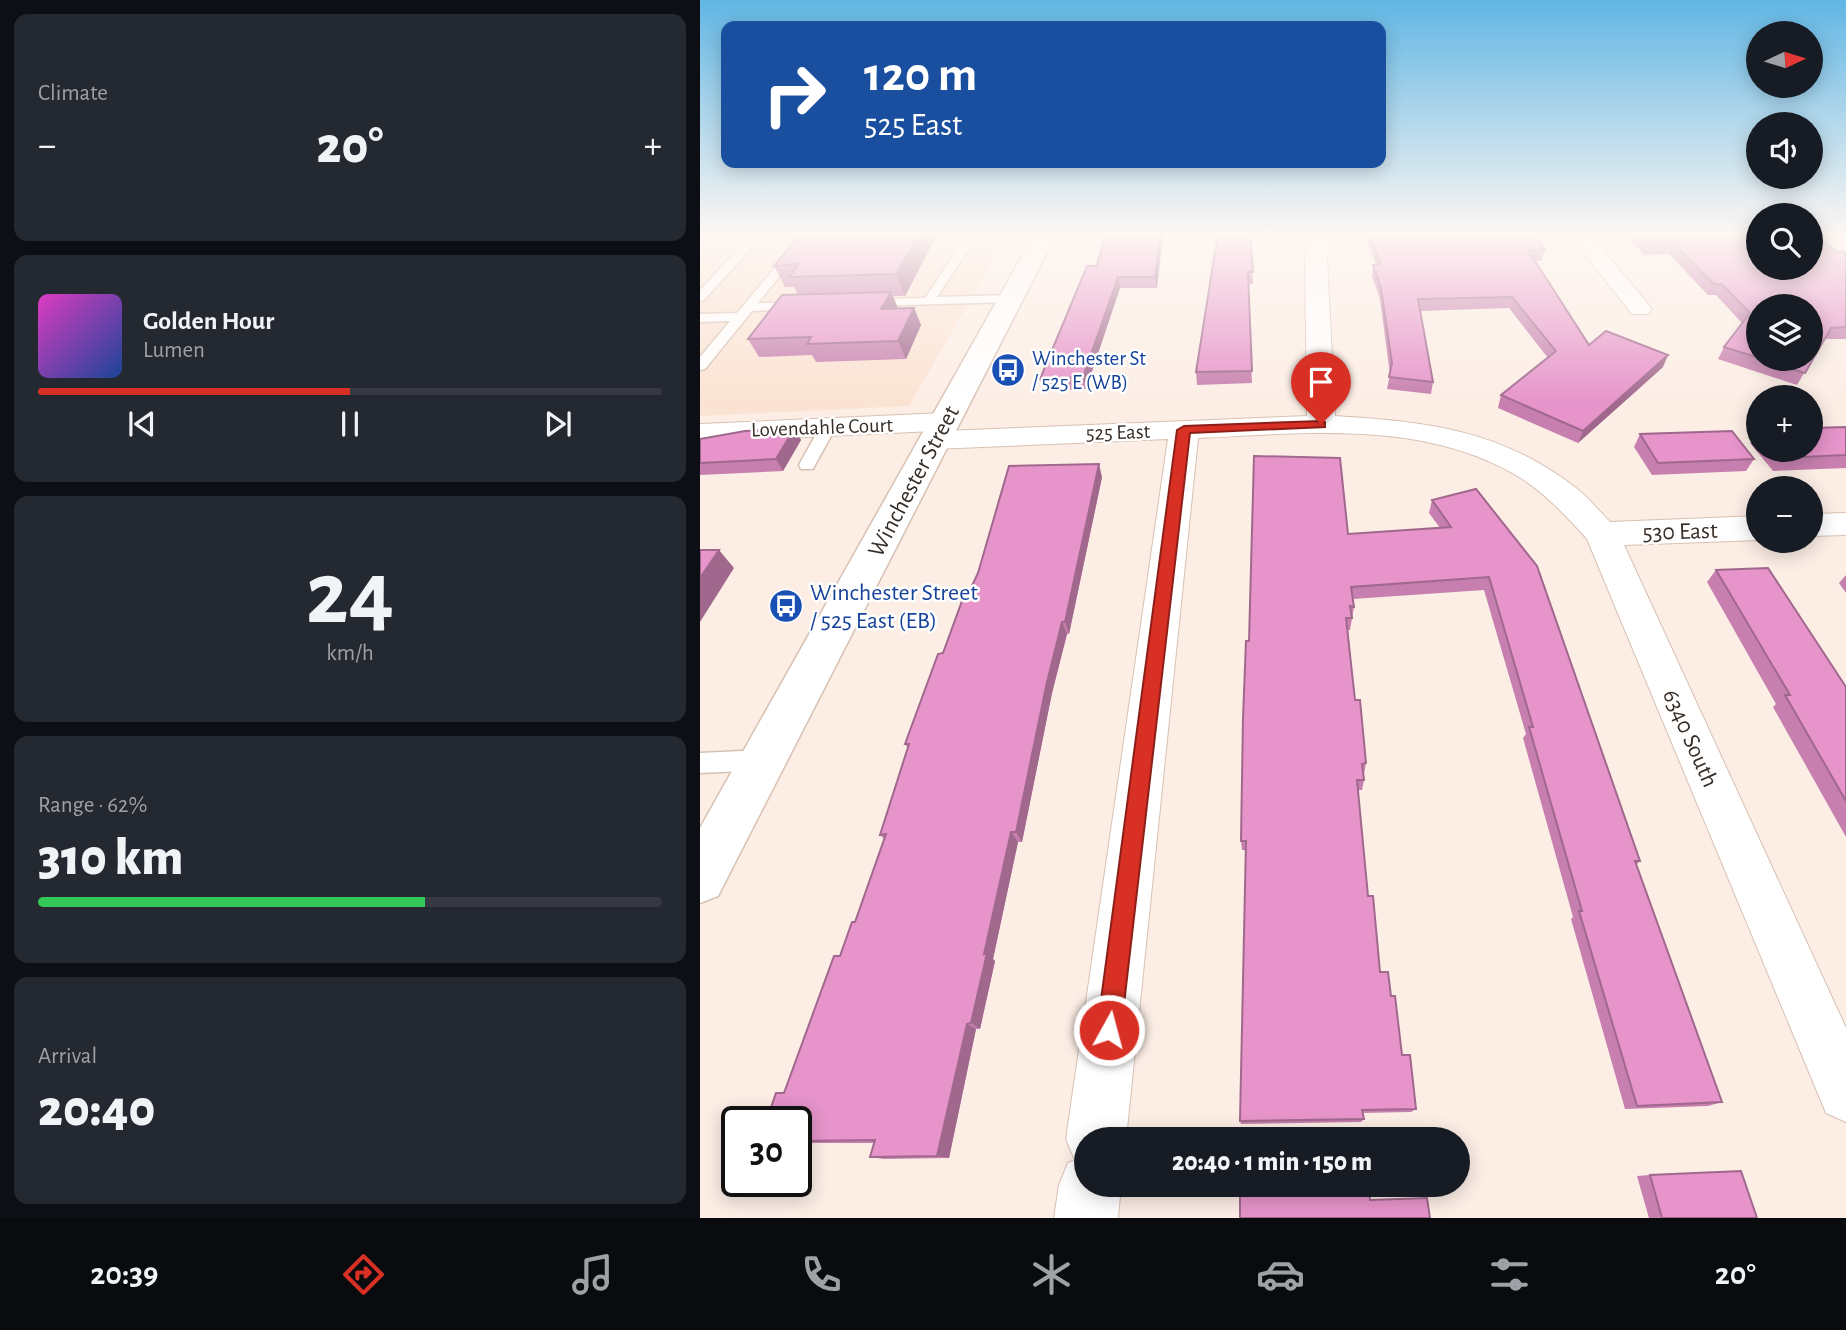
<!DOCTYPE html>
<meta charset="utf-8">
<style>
body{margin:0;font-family:"Alegreya Sans",sans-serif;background:#242831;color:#f1f3f6;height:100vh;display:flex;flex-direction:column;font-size:26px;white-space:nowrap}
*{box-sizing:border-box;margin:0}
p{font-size:23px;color:#9ea1a6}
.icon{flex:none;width:38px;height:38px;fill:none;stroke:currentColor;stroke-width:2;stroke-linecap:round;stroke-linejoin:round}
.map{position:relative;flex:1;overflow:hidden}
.side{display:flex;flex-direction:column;gap:14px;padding:14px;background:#0d0f14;width:700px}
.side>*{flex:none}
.hud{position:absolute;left:21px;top:21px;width:665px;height:147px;border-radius:14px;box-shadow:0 4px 18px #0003;background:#1a4fa0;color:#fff;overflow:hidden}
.needle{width:46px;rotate:86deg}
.controls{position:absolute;left:1046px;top:21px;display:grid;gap:14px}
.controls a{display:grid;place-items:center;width:77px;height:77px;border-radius:50%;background:#171b24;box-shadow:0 4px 18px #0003;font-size:35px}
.speed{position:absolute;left:21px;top:1106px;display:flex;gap:14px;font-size:35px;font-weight:700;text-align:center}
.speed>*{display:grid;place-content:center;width:91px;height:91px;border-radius:50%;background:#171b24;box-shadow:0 4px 18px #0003;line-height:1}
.speed .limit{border:4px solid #111;border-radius:10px;background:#fff;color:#111}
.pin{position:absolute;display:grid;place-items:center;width:60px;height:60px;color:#fff;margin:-72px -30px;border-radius:50% 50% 50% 0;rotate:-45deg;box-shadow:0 0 7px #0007}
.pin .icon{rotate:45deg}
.me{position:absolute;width:77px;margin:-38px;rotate:7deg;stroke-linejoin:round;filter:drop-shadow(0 0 5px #0008)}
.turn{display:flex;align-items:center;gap:24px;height:147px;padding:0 28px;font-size:32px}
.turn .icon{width:91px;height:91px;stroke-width:2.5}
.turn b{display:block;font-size:49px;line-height:60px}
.big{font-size:52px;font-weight:800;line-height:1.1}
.side .card{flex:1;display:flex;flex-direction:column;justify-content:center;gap:10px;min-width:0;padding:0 24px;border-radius:14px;background:#242831}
.side .dial{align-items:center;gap:0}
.dial b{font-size:91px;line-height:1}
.song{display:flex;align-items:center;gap:21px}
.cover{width:84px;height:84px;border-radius:10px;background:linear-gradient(135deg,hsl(310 70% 55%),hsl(220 70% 35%))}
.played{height:7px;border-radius:4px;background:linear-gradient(90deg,#d93025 50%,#363941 50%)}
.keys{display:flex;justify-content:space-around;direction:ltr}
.heat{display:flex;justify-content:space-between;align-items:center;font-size:38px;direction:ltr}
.charge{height:10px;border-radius:5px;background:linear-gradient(90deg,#34c759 62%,#363941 0)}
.trip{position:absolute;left:374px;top:1127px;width:396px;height:70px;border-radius:35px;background:#171b24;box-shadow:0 4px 18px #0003;font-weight:800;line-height:70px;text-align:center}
.tabs{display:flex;height:112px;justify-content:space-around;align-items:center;background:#090b0e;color:#9ea1a6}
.tabs .icon{width:49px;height:49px}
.tabs .current{color:#d93025}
.tabs b{font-size:32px;color:#f1f3f6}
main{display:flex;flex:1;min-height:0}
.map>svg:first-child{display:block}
</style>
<main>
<section class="side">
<div class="card"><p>Climate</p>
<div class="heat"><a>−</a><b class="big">20°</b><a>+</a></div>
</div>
<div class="card">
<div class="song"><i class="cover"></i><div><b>Golden Hour</b><p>Lumen</p></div></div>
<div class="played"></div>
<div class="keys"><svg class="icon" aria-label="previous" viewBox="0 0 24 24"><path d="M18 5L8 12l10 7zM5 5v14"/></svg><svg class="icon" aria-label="pause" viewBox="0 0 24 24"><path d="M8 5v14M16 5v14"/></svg><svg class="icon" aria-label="next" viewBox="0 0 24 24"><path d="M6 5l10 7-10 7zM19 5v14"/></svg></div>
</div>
<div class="card dial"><b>24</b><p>km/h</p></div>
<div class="card"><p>Range · 62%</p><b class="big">310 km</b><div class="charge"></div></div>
<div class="card"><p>Arrival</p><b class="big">20:40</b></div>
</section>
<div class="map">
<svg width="1146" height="1218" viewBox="0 0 1146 1218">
<rect width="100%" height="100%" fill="#fceee5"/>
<path fill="#fbe3d3" d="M0,233H309L209,406L0,416Z"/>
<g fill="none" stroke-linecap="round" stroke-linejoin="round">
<g stroke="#d7c1b2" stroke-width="3">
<path id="lane" d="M54,233H65L4,300L0,301V290Z
M104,233H114L58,303L100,302L106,306L104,309L52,311L5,369L0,370V357L30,321L0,322V314L37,313Z
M269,233H279L237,297L311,295L315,296V302L168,306L166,303L172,299L225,298Z
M128,422L136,427L115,465L113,469H101L99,465L120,427Z
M63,750L71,753L74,760L71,767L63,770L0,773V753Z"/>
</g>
<g stroke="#d7c1b2" stroke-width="2">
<path id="street" d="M614,233H634L627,258L635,416C727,422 800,429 876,488C889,498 899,511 910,522L1059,516V540L924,545L1146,1028V1122L1126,1113L887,539C867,517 847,495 821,478C725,419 605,433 498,438L426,1139H387V1185H421L418,1218H354L359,1185L368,1163L375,1160L366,1139L468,439L235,449L225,446L220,440L225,434L234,431L0,442V424L245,413L255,416L259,422L255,428L245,431L607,416L605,258Z
M868,233H889L948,304L952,309L948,314H932Z
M1146,513V535L1111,536V514Z"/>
</g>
<g stroke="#d7c1b2" stroke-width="3">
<path id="secondary" d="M335,233H357L18,896L0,903V828Z"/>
</g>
<use href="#lane" fill="#fff" fill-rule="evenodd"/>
<use href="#street" fill="#fff" fill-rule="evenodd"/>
<use href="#secondary" fill="#fff" fill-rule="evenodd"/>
</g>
<path fill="#c67fae" d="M405,233H463L457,288H420L386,389L343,391L340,379L397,266Z
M664,233H833L845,250L841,261H835L889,345L963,367L878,443L798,408L801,395L848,358L809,308L720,311L733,382L731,394L687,389L690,374L680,299L672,276L673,265L676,264Z
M925,233H1059L1146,254V339H1124L1097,385L1018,359L1024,347L1042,323L1016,295H1008L969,254L944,255Z
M237,235L205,296H193L198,308H214L221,325L206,359L116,362L112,355L59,357L48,339L98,295L94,287H85L74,266Z
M551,253L553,284H548L552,383L497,385L496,372Z
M1146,427V468L1073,471L1050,443L1059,430V450H1111Z
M94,429L101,440L83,471L0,475V439Z
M940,434L1054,459L1046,471L952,475L934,447Z
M402,477L369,634H367L352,693L322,842H318L293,959L295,961L280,1029H276L249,1158L184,1159L170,1157L174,1143H96V1122L84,1093L140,956L155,922L184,839L180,835L208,748L205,744L270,590Z
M776,489L940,861L936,865L1022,1102L1008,1106L925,1109L871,919L873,917L823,738L826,734L784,590L653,599L654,607L650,630H648L655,700L666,763L664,774V780L662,790H658L668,896L680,972L691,996L702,1055L716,1109L711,1112L663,1113L664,1119L661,1122L541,1124L540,1121L546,850H542L541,841L549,641L648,534L740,528L729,513L732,500Z
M1016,570L1146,687V837L1073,707L1076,704L1007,582Z
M1146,575V593L1139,583Z
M950,1175L1057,1218H949L937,1176Z"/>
<path fill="#a1688d" d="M220,233H237V235L205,296L196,274Z
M461,233H463L457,288L455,277Z
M418,277L420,288L386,389L383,377Z
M191,292L198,309H181Z
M214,308L221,325L206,359L198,341Z
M968,355L963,367L878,443L883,431Z
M94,429L101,440L83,471L76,459Z
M399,464L402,477L369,634L365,622Z
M19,550L34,568L0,622V578Z
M362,622L367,634L352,693L322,842L316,832L347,682Z
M311,832L318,842L293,959L295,961L280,1029L271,1023L284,954Z
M267,1024L276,1029L249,1158L237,1156Z"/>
<path fill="#e694ca" stroke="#a1688d" stroke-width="2" d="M101,233H220L196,274L89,277L99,264L74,266Z
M405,233H461L455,277H418L383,377L340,379L387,266H397Z
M518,233H552L551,246L553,272H548L552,371L496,372Z
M669,233H833L845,250H828L889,345L906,331L968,355L883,431L801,395L856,351L812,297L718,299L733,382L689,377L692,363L681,288L673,265L681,264Z
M939,233H1059V268H1111V237H1119L1137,252L1143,251L1146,254V327L1131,328L1105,373L1060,359H1111V306H1059V358L1024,347L1050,313L1022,284H1014L973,243H948Z
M191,292L181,309L214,308L198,341L107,344L111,337L48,339L82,295Z
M1146,427V455L1081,458L1074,450H1111V428Z
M94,429L76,459L0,463V439L45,431Z
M1032,431L1054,459L958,463L940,434Z
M554,456L640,458L648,534L751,527L732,500L776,489L837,566L940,861H935L1022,1102L937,1106L879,911H882L829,727H833L789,577L651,587L654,607L650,606L652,618H646L655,700H660L666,763L662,764L664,780H657L668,896H673L680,972H688L691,996H695L702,1055H710L716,1109L662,1110L664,1119L540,1121L546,841H541L543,718L546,641H549Z
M399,464L365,622H362L347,682L316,832H311L284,954L287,953L271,1023L267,1024L237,1156L170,1157L175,1140L96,1141V1122H66L76,1093H84L134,956H140L152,922H155L186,834L180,835L209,744H205L238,654L243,653L266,590H270L278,573L309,466Z
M0,550H19L0,578Z
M1068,568L1146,687V801L1085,695H1090L1016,570Z
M1041,1171L1057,1218H962L950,1175Z
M669,1189L670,1200L727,1198L730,1218H540V1191Z"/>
<linearGradient id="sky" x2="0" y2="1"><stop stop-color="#61b6e4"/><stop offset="0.58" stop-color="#fef7f3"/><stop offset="1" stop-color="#fef7f3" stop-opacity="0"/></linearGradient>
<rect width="1146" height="403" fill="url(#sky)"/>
<path fill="#d93025" stroke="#8d1f18" stroke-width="2" d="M621,421L625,422V427L490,433L421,1030L418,1038L409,1042L401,1038L397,1030L477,430L484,426Z"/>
<defs>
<g id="bus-disc" transform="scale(1.75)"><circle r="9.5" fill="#1a4fb4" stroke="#fefefe"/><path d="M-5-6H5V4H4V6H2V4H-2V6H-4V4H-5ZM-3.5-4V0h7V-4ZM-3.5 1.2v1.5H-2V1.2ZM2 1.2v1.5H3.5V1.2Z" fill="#fff"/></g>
</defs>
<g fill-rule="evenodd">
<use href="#bus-disc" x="308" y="370"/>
<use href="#bus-disc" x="86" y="606"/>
</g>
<g text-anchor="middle" stroke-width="5" stroke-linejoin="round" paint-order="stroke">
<g font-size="21" fill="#164399" stroke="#fefefe" text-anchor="start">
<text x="332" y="365">Winchester St<tspan x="332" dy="24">/ 525 E (WB)</tspan></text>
</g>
<g font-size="21" fill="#372e28" stroke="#fefefe">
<text transform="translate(122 427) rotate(-2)" y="7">Lovendahle Court</text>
<text transform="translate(418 432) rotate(-2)" y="7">525 East</text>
</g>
<g font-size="24" fill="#372e28" stroke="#fefefe">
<text transform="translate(213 481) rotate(-62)" y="8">Winchester Street</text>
<text transform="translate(980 531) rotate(-2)" y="8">530 East</text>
<text transform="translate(991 738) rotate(66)" y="8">6340 South</text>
</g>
<g font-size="24" fill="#164399" stroke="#fefefe" text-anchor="start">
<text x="110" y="600">Winchester Street<tspan x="110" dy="28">/ 525 East (EB)</tspan></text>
</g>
</g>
</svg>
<div class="controls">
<a><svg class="needle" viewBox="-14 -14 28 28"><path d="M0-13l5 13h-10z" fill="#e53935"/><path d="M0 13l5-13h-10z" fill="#9ea1a6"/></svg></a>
<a><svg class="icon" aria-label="sound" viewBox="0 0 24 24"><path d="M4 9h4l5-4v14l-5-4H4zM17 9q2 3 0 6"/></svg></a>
<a><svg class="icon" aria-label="search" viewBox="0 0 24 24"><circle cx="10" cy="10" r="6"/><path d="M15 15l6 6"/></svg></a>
<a><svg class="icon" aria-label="layers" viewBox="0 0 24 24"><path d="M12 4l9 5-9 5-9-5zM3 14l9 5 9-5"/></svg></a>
<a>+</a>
<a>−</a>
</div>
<div class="speed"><div class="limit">30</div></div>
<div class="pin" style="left:621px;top:424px;background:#d93025"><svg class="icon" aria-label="arrive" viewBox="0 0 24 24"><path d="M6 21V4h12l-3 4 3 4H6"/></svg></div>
<svg class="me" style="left:409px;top:1030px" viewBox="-20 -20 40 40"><circle r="17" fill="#d93025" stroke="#fff" stroke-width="3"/><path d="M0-11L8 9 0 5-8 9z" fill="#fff"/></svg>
<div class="trip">20:40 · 1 min · 150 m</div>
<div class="hud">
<div class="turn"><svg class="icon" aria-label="right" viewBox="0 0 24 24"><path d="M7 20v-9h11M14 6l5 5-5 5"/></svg><div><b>120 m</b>525 East</div></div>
</div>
</div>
</main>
<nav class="tabs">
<b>20:39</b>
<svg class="icon current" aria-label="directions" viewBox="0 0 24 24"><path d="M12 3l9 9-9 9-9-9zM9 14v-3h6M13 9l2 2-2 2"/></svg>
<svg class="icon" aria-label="music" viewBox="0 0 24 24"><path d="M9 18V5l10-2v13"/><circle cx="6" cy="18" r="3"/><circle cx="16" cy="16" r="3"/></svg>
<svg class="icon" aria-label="phone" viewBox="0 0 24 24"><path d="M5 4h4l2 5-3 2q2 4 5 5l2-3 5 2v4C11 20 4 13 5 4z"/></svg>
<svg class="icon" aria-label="climate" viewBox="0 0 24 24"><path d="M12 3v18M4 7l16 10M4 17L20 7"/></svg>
<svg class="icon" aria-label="car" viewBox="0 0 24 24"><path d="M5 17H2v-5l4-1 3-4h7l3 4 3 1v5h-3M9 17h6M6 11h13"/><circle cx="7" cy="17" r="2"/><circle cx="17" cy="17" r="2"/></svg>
<svg class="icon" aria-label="filters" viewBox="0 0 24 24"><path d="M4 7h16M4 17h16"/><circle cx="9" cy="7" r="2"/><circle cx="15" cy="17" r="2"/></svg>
<b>20°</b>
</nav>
